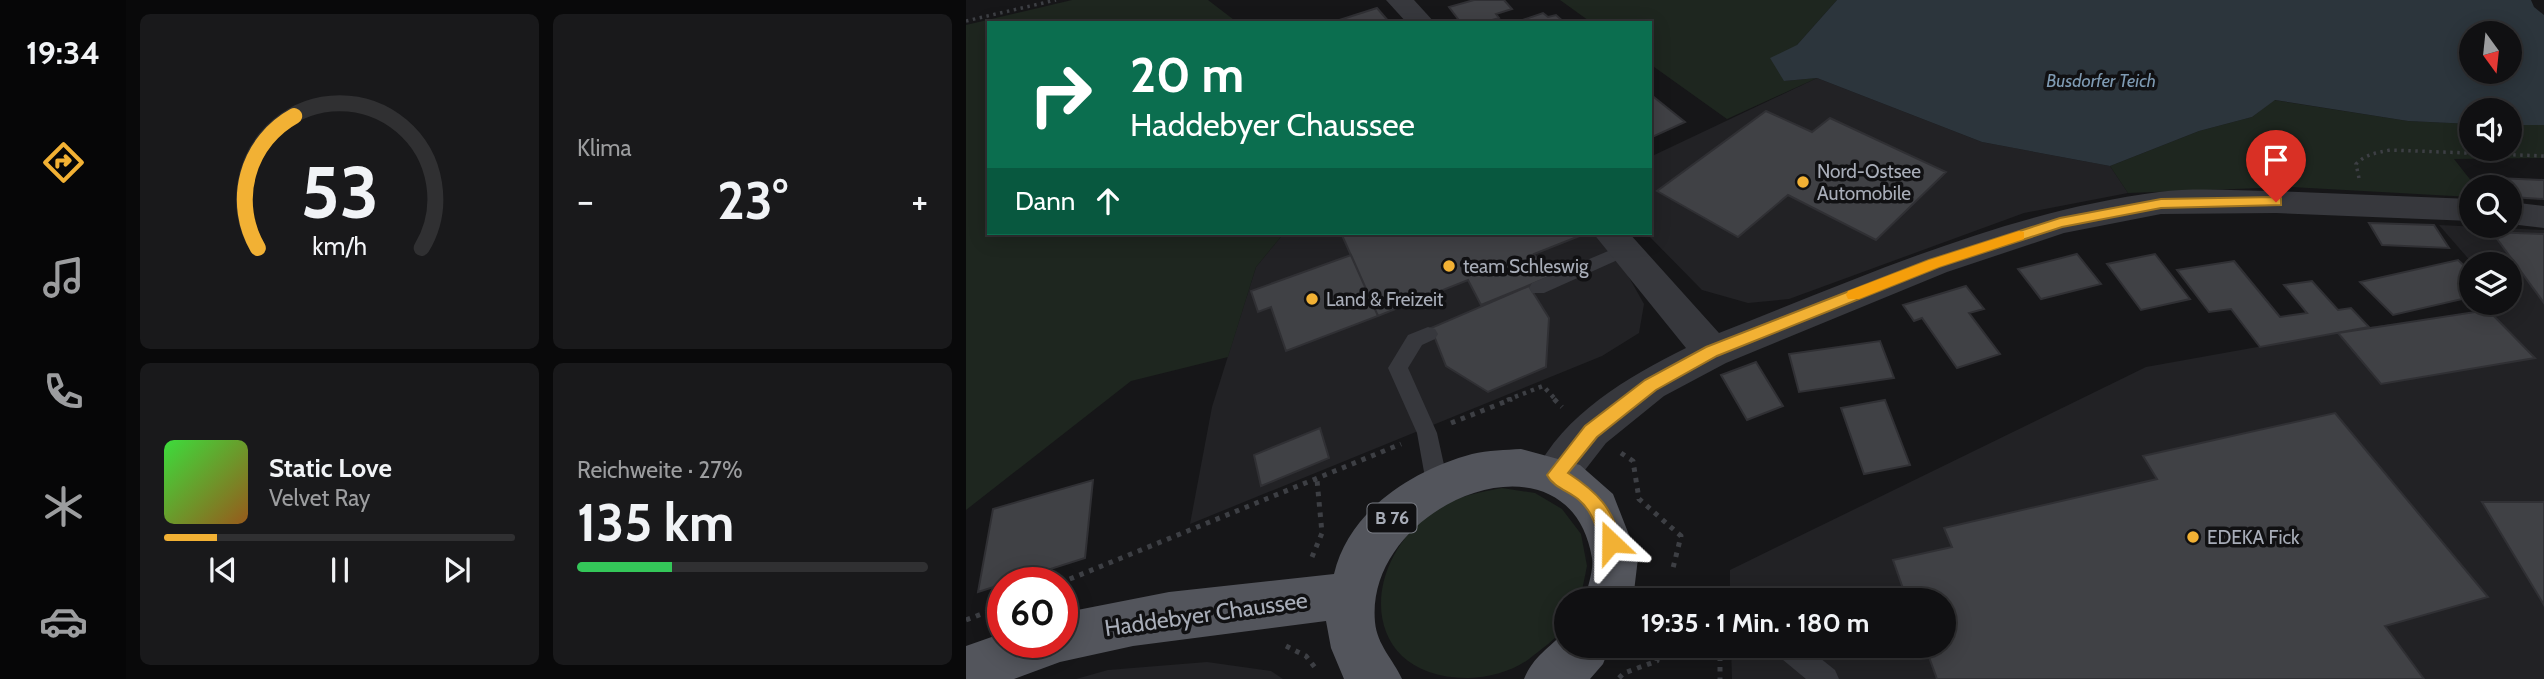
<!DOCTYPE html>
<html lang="de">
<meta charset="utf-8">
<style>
body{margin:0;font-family:Cabin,sans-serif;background:#19191b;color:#f1f3f6;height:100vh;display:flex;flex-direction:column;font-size:26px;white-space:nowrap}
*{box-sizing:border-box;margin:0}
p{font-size:23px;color:#9c9d9f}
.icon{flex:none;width:38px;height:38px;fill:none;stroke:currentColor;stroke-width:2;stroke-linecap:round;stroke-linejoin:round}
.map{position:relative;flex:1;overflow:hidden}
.side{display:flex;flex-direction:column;gap:14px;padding:14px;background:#09090a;width:840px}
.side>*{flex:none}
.banner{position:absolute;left:21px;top:21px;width:665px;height:214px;border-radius:0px;box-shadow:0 4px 18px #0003,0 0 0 2px #303032;background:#0b6e4f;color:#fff;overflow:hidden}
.needle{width:46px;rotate:165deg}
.fabs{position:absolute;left:1493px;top:21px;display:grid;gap:14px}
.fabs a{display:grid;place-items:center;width:63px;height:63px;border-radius:50%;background:#101012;box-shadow:0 4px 18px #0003,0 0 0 2px #303032;font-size:35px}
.speed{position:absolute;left:21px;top:567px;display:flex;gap:14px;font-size:35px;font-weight:700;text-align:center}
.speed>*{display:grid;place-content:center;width:91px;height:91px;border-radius:50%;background:#101012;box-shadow:0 4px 18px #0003,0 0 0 2px #303032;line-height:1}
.speed .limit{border:10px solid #d22;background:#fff;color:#111}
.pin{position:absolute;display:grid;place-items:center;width:60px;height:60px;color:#fff;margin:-72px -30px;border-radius:50% 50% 50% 0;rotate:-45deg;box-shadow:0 0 7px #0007}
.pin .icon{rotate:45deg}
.me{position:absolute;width:77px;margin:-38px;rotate:337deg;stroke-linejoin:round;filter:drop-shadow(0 0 5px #0008)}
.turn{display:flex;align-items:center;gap:24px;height:147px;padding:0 28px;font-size:32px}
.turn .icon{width:91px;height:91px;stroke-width:2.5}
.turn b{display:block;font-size:49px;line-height:60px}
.then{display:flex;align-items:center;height:66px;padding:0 28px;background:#0003;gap:14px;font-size:26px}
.big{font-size:52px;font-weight:800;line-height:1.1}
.side .tile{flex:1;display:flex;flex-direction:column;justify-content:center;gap:10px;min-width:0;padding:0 24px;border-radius:10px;background:#19191b}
.side .dial{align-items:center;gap:0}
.dial svg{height:182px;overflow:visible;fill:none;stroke:#303032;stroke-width:7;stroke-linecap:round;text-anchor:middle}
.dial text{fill:#f1f3f6;stroke:none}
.song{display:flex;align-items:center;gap:21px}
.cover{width:84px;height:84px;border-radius:10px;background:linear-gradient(135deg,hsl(120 70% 55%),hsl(30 70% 35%))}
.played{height:7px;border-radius:4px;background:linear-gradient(90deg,#f2b134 15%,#303032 15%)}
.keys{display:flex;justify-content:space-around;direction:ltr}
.heat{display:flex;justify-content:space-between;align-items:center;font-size:38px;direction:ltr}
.charge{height:10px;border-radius:5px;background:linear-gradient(90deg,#34c759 27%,#303032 0)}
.side .tiles{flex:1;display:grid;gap:14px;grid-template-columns:repeat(2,1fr)}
.trip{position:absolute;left:588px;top:588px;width:402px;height:70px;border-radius:35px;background:#101012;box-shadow:0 4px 18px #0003,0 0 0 2px #303032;font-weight:800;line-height:70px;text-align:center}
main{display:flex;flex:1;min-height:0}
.menu{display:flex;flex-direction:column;width:126px;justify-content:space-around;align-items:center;background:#060607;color:#9c9d9f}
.menu .icon{width:49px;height:49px}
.menu .selected{color:#f2b134}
.menu b{font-size:32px;color:#f1f3f6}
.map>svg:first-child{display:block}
</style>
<main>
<nav class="menu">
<b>19:34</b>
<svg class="icon selected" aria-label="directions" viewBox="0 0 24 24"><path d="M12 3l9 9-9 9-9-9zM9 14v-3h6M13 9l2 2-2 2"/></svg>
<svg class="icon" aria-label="music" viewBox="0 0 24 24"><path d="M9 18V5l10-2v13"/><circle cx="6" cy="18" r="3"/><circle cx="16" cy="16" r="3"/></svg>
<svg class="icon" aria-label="phone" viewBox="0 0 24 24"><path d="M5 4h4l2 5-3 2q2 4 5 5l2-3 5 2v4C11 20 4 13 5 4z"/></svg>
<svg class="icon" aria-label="climate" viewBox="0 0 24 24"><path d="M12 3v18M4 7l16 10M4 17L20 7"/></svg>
<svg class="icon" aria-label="car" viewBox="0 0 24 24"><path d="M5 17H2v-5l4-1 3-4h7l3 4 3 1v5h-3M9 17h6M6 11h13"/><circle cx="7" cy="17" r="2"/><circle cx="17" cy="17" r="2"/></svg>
</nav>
<section class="side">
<div class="tiles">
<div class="tile dial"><svg viewBox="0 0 100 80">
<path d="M14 69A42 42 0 1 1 86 69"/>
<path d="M14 69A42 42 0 0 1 30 11" stroke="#f2b134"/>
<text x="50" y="56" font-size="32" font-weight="700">53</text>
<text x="50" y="72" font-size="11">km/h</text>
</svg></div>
<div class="tile"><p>Klima</p>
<div class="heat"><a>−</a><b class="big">23°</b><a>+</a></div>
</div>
<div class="tile">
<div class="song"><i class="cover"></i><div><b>Static Love</b><p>Velvet Ray</p></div></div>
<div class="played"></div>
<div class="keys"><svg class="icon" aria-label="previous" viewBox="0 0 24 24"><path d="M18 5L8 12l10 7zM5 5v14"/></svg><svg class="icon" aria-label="pause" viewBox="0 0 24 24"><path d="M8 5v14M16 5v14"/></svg><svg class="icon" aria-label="next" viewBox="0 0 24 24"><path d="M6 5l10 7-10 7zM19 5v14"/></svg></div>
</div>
<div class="tile"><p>Reichweite · 27%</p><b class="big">135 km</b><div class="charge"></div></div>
</div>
</section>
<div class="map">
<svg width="1578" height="679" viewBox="0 0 1578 679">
<rect width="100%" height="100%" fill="#161618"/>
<path fill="#222225" d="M851,78L1016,142L1144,166L1162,193L1058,213L823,299L782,303L736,290L680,233H684V157Z
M1473,225L1578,230V679H766L765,646H978V600H764V570L1180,367L1403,327L1544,309L1540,303H1544V264H1507Z
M318,233H629L660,272L678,304L673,333L636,356L224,524L246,407L290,267Z
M241,662L305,671L317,679H110L142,670Z"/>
<path fill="#1e261f" d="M106,0H242L272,23H23V233H318L290,267L262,357L165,381L0,510V25Z
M594,0H871L831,45L818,81L851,78L761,119L684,64V23H626Z
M1308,100L1442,121L1505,124V149H1544V125H1578V158L1488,159L1510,187H1505V197L1325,187L1162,193L1144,166L1233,131L1286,117Z
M536,488L569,493L596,509L615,534L621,566L614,600H600C600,636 589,638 563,659C547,671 522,678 503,678C395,679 391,567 466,512C486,497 511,493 536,488Z"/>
<path fill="#2c353c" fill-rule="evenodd" d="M871,0H1565L1568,7L1578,15V125H1544V110H1505V124L1442,121L1309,100L1286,117L1233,131L1144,166L1016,142L851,78L818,81L804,58L831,45ZM1505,33H1544V72H1505Z"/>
<path fill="#404145" stroke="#303034" stroke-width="2" d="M508,0H538L546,9L530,14L533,18L516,23L511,20L495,23L483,7Z
M411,8L424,23H364Z
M577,13L582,17L590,15L599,23H548Z
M684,94L719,122L684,138Z
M800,111L846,132L864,118L980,172L910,240L822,195L772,237L691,191Z
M1530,178L1578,180V199L1544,197V187H1537Z
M1403,223L1468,225L1483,248L1416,245Z
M1526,232L1578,234V303Z
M375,233H621L568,254L583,277L515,305L502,280L412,316Z
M1111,254L1135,284L1075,299L1052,269Z
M1189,254L1224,299L1175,310L1141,264Z
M385,255L412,316L320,351L305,307L292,312L285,291Z
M1492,260L1505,272V297L1427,315L1394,282Z
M1268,261L1314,317L1341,313L1318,285L1346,281L1372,310L1385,308L1403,327L1294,347L1265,309L1243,312L1211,270Z
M563,286L583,318L580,367L522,392L480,366L465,328Z
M1000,286L1018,309L1003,313L1034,354L991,368L956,318L948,321L937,305Z
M1522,310L1569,358L1415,384L1372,333Z
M914,341L928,378L833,392L823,354Z
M790,362L817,406L781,420L755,375Z
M919,400L944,465L898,474L875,408Z
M1369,413L1522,597L1419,626L1458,679H971L959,646H978V600H941L927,560L986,547L978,528L1191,479L1177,456Z
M354,428L363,458L295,486L288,455Z
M127,480L119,558L12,592L27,509Z
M1516,502H1578V605Z"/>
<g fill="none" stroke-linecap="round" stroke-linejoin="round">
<path stroke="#3d3f44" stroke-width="3.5" stroke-dasharray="2.5 4.5" stroke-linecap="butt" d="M0,21L90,0
M1393,178L1390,164C1400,154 1410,153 1424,150L1578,156"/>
<path stroke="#3d3f44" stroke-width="4.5" stroke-dasharray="3.5 5" stroke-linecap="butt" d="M541,400L577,386L590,400"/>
<path stroke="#3d3f44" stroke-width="5" stroke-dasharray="4.5 6" stroke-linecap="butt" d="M588,399L596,407
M485,423L546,399
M655,453L667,461L673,499L715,536L706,572
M346,557L356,533L351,480
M94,583L435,444
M0,620L37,606
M320,646L340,656L351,670
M754,646V679
M653,678L658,673L691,661L693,646"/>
<path fill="#37383d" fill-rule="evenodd" d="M659,244L668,250L665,254L578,293H566L563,288L566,283Z
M462,327L469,329L472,334L469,339L456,345L442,368L471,433L482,483L479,490L471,493L463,490L460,483L451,433L422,368L442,335Z
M697,588L708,592L711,600H685L688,592Z
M808,646H839L869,670L873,679H840L811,655Z"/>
<path fill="#37383d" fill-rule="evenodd" d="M420,0H448L469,23H441Z
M1310,191L1505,199V221L1310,213L1195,214L1098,233L981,272L760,363L698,396L640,443L605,488L590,494L575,488L568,475C597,414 662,377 720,348L627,233H663L753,333C896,277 1039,212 1193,192C1231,187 1272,191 1310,191Z
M1544,202L1578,206V228L1544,224Z"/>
<path fill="#53555c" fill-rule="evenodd" d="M555,449L614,465L647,494L672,558L667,600H619C621,587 628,571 626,558C603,420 398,504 409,622C411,645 427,659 436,679H378L365,648L360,621L167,646L94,662L48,679H0V646L37,633V642H96V613L203,592L368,574C383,510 447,470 506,454C522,450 540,450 555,449Z
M600,630V646H644L637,664L624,679H558C568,655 583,649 600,630Z"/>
</g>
<path fill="#f2b134" stroke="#9d7322" stroke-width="2" d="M1310,197L1315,198V205L1195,208L1096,227L973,267L751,356L690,390L631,437L602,473C631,492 647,508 655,542L652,549L645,551L638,549C631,531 628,512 612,499C602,491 587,487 581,475L619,426L679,380L740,347L963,260L1094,218L1195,199Z"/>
<path fill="#f59e0b" d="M1053,231L1058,232V239L973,267L893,299H882L880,295L882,291L963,260Z"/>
<g fill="#f2b134" stroke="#111113" stroke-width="2.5">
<circle cx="837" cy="182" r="7"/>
<circle cx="483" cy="266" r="7"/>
<circle cx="346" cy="299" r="7"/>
<circle cx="1227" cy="537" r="7"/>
</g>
<g text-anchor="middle" stroke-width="7" stroke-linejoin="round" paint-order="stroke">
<g font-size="18" font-style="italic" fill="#7f9bb3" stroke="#111113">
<text x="1135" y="87">Busdorfer Teich</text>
</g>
<rect fill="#111113" stroke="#7b7e86" stroke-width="2" x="401.5" y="503.5" width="49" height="29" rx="5"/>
<g font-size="18" font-weight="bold" fill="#a8adb8">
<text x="426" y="524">B 76</text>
</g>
<g font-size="19" fill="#a8adb8" stroke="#111113" text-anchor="start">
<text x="851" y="178">Nord-Ostsee<tspan x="851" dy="22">Automobile</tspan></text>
<text x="497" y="273">team Schleswig</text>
<text x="360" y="306">Land &amp; Freizeit</text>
<text x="1241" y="544">EDEKA Fick</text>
</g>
<g font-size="23" fill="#a8adb8" stroke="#111113">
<text transform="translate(240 614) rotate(-8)" y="8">Haddebyer Chaussee</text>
</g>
</g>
</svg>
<div class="fabs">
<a><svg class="needle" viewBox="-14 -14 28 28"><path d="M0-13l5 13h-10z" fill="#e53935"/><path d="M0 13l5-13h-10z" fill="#9c9d9f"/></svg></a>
<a><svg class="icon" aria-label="sound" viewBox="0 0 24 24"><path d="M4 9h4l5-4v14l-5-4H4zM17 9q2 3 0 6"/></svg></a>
<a><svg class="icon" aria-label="search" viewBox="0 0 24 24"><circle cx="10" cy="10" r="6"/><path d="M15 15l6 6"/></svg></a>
<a><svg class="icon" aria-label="layers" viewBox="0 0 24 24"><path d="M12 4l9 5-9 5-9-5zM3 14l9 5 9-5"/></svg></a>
</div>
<div class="speed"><div class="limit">60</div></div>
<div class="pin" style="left:1310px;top:202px;background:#d93025"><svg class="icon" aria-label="arrive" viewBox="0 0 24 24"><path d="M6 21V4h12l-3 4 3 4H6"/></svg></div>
<svg class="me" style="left:645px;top:542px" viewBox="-20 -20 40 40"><path d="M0-17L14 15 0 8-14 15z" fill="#f2b134" stroke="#fff" stroke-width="4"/></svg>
<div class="trip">19:35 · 1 Min. · 180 m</div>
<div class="banner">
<div class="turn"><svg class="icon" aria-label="right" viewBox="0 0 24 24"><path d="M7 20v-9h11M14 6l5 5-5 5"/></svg><div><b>20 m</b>Haddebyer Chaussee</div></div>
<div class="then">Dann<svg class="icon" aria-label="ahead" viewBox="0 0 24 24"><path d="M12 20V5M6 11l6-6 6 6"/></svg></div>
</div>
</div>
</main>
